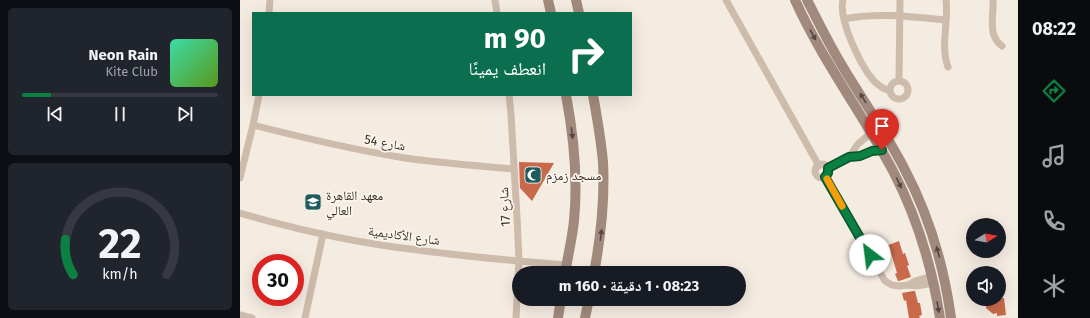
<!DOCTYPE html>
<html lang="ar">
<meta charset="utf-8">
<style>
body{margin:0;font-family:"Fira Sans","Noto Naskh Arabic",sans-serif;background:#20242c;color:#f1f3f6;direction:rtl;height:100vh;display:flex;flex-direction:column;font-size:15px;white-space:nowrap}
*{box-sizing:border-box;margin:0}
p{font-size:13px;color:#9ea1a6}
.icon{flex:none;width:22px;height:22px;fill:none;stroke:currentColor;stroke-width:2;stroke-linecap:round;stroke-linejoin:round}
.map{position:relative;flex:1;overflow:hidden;direction:ltr}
.panel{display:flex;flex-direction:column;gap:8px;padding:8px;background:#0d0f14;width:240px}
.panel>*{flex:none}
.top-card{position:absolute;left:12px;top:12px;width:380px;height:84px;border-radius:0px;box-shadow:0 4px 16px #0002;direction:rtl;background:#0b6e4f;color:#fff;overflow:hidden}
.needle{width:26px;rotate:79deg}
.controls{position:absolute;left:726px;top:218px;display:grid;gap:8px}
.controls a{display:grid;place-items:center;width:40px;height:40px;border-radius:50%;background:#171b24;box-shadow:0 4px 16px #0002;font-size:20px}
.speed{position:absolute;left:12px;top:254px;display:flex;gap:8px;font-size:20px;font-weight:700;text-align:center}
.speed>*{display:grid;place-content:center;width:52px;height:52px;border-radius:50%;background:#171b24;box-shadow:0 4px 16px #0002;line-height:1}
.speed .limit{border:6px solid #d22;background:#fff;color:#111}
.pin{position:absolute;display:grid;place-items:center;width:34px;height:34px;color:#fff;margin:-41px -17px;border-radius:50% 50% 50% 0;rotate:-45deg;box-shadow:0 0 4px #0007}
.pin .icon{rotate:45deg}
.me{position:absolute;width:44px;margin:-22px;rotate:330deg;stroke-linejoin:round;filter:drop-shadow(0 0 3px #0008)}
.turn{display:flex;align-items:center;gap:14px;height:84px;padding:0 20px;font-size:18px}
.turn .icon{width:52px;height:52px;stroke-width:2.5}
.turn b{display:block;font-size:28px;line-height:34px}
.panel .widget{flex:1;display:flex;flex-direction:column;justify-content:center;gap:6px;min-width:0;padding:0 14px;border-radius:6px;background:#20242c}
.panel .dial{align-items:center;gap:0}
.dial svg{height:104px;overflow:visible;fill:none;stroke:#363941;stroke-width:7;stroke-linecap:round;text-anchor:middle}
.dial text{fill:#f1f3f6;stroke:none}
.song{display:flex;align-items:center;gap:12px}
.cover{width:48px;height:48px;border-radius:6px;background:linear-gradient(135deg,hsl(160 70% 55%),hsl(90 70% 35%))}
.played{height:4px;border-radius:2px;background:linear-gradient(90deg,#0b8043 15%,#363941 15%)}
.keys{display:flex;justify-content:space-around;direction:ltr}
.trip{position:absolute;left:272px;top:266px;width:234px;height:40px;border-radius:20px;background:#171b24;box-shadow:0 4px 16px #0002;font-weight:700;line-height:40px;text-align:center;direction:rtl}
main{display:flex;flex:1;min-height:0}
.menu{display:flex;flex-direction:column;width:72px;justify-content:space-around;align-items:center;background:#090b0e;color:#9ea1a6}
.menu .icon{width:28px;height:28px}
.menu .current{color:#0b8043}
.menu b{font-size:18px;color:#f1f3f6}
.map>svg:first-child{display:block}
</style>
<main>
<nav class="menu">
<b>08:22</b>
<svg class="icon current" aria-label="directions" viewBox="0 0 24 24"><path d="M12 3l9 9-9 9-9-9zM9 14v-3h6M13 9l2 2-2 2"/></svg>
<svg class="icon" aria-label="music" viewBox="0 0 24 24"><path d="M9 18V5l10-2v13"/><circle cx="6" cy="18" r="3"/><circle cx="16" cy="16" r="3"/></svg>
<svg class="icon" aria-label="phone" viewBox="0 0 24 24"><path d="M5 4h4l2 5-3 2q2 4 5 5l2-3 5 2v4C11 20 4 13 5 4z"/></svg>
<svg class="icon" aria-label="climate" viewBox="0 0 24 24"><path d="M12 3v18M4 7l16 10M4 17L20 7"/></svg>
</nav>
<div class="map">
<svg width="778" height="318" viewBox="0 0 778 318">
<rect width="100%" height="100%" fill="#f4ebe1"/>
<path fill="#c8694b" d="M279,162L314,163L292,201L280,188Z
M659,241L663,254L665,253L669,265L667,266L671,277L659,281H658L655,274L657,273L651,253H649L646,246Z
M673,291H675L678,303H680L682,315L679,316L680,318H669L666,300L664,301L662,293Z
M759,298H764L766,315L757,316V313L753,314L746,308L745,299H759Z"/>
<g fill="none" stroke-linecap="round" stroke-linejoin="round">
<path stroke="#cdbbac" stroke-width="7" d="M255,0L257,13
M486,0L579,166
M603,0C598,19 621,67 634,81C639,86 644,89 650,91
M706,0C709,22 700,45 708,67
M753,0C754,17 747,35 762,46
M29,13L30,0
M604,19C638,12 673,17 706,20
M659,81L660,0
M650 90a9 9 0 1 1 18 0a9 9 0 1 1-18 0Z
M269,95L271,114L277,217L279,261L276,318
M13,125C64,138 114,150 165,158C201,163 238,166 274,169
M609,157L618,144L631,133
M575 171a7 7 0 1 1 14 0a7 7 0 1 1-14 0Z
M588,168L609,157L620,156L632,151L642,150
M585,177L645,281L652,285L659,286L668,285L676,286L694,283
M0,178L13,125L19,95
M0,213C58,230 118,243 178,250C227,257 277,261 326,265
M668,285L675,281L692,276
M0,315L12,318
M65,318L83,234"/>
<path stroke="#a18a7d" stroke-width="10" d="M308,0L311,13
M336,0L339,13
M555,0C582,60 622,113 653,171C677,217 692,267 700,318
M567,0C578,21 588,42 600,62C621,98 645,131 664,168C689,215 704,266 711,318
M353,95C357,117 361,140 363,162C365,200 361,236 354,273
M325,273C328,256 332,239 334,221C338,179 334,137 326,95
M318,318L321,299
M345,318L349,299"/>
</g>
<defs><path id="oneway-solid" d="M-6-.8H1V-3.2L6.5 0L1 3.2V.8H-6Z"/></defs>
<g fill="#544640">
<use href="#oneway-solid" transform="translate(573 35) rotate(61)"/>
<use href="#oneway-solid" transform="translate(623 98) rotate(-122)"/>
<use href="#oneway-solid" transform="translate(332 133) rotate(83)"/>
<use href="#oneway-solid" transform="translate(659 183) rotate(64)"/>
<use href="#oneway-solid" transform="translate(361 235) rotate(-83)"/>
<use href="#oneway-solid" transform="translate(698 252) rotate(-106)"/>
<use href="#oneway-solid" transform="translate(698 307) rotate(80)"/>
</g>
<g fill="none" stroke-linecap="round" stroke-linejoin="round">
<g stroke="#07532c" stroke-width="10">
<path id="route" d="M630,255L585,177L588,173V168L609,157L620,156L632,151L642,150"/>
</g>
<use href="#route" stroke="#0b8043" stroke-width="7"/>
<path stroke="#f59e0b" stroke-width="7" d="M587,179L602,206"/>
</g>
<defs>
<g id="mosque-square" transform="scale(0.9)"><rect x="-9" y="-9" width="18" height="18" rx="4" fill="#1f5a5e" stroke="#fbf5ee"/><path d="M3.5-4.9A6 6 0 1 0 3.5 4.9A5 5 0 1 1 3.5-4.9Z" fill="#fff"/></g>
<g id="university-square" transform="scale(0.9)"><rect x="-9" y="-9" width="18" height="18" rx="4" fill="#1f5a5e" stroke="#fbf5ee"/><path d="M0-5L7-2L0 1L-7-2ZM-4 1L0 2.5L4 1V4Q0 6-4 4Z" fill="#fff"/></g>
</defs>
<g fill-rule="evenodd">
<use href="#mosque-square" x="293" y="175"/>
<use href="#university-square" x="73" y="202"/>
</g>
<g text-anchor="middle" stroke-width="3.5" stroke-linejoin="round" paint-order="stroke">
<g font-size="13" fill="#3b302b" stroke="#fbf5ee">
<text transform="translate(145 142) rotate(10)" y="5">شارع 54</text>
<text transform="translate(264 207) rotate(-93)" y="5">شارع 17</text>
<text transform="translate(164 235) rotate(8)" y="5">شارع الأكاديمية</text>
</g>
<g font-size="13" fill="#3b302b" stroke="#fbf5ee" text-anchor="start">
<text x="306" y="180">مسجد زمزم</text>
<text x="86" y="200">معهد القاهرة<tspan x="86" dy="15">العالي</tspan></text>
</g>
</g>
</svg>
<div class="controls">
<a><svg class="needle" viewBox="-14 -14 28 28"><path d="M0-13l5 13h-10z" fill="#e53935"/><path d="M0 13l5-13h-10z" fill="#9ea1a6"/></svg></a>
<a><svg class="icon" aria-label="sound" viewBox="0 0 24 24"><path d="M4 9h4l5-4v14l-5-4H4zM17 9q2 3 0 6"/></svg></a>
</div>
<div class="speed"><div class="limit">30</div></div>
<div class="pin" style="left:642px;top:150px;background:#d93025"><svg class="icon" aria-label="arrive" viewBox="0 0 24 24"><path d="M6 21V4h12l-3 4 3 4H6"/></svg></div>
<svg class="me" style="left:630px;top:255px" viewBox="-20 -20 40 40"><circle r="19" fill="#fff"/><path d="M0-13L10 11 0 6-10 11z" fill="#0b8043"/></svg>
<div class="trip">08:23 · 1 دقيقة · 160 m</div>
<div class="top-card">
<div class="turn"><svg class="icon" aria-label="right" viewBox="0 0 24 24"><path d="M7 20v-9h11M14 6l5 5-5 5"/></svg><div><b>90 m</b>انعطف يمينًا</div></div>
</div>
</div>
<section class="panel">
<div class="widget">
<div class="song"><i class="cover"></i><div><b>Neon Rain</b><p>Kite Club</p></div></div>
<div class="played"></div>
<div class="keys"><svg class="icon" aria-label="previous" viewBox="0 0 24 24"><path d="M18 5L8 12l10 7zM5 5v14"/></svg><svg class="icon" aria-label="pause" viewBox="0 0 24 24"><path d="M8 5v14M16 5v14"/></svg><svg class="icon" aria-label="next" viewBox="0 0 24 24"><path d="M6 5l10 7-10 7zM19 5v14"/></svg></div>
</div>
<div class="widget dial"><svg viewBox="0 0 100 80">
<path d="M14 69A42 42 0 1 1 86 69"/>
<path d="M14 69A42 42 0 0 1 8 42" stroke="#0b8043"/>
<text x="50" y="56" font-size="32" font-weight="700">22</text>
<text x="50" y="72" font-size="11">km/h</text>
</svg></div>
</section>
</main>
